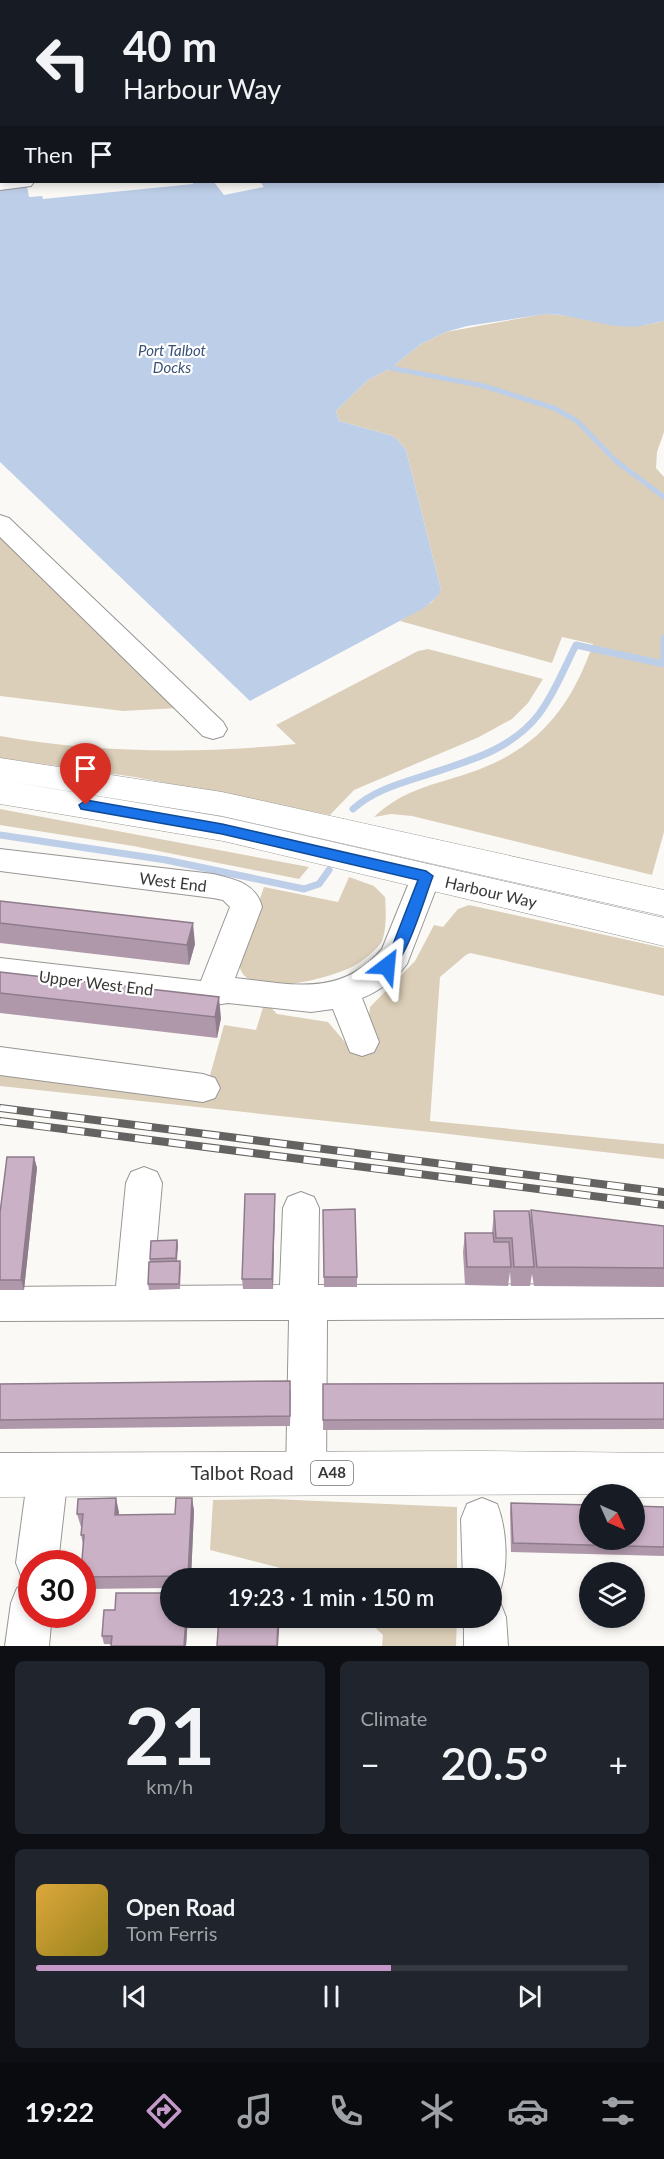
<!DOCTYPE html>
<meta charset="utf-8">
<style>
body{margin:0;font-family:Lato,sans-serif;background:#20242c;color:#f1f3f6;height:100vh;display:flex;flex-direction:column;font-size:22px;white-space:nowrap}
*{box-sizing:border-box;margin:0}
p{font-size:20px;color:#9ea1a6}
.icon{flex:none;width:33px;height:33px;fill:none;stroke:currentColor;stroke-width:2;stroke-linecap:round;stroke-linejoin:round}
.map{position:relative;height:1646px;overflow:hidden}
.side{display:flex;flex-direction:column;gap:15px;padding:15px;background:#0d0f14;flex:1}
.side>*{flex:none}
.top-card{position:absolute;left:0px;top:0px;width:664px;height:183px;box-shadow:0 3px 9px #0003;background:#171b24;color:#f1f3f6;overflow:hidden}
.needle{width:39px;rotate:135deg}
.tools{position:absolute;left:579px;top:1484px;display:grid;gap:12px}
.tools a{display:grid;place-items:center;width:66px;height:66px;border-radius:50%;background:#171b24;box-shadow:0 3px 9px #0003;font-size:30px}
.speed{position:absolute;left:18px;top:1550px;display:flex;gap:12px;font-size:30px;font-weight:700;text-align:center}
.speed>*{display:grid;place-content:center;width:78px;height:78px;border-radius:50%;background:#171b24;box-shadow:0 3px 9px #0003;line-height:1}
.speed .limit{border:9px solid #d22;background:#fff;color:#111}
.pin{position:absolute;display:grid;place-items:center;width:51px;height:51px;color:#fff;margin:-62px -26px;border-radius:50% 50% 50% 0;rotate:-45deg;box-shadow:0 0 6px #0007}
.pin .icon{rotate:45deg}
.me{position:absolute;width:66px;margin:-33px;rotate:29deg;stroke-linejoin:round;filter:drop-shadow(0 0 4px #0008)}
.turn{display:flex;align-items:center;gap:21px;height:126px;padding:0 24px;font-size:27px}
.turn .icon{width:78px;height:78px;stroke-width:2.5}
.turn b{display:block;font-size:42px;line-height:51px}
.then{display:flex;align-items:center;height:57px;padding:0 24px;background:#0003;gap:12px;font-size:22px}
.big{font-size:45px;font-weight:600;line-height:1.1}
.side .widget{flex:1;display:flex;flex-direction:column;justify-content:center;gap:9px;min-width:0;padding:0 21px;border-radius:9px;background:#20242c}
.side .dial{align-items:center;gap:0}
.dial b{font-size:78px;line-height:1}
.song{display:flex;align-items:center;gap:18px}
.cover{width:72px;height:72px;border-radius:9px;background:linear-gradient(135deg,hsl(40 70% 55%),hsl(50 70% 35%))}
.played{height:6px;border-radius:3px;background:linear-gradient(90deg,#c499c9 60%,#363941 60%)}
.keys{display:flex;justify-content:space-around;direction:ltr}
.heat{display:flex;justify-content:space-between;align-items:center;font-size:33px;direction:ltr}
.side .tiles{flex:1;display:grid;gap:15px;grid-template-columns:1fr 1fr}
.widget:last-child{grid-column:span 2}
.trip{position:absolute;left:160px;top:1568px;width:342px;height:60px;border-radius:30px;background:#171b24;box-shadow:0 3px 9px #0003;font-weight:600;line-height:60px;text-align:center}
.tabs{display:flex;height:96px;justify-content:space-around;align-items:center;background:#090b0e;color:#9ea1a6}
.tabs .icon{width:42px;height:42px}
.tabs .selected{color:#c499c9}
.tabs b{font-size:27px;color:#f1f3f6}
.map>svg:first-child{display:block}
</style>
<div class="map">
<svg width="664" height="1646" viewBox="0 0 664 1646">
<rect width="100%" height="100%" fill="#fbf9f6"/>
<path fill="#dccfb9" d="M302,0H664V55L663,2Z
M544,314C589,315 617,334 664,321V432L657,452L656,468L664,477V832L652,875L412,816L391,814L374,817C399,793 427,786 460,776C532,754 568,715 593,644L562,637L552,663L400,621L432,602L441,590L406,450L397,439L390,435L339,421L336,411L368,380L391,368L421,344L446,332Z
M0,534L179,708L123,711L0,696Z
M428,649L543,679L528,703L512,719L479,737L354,790L330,815L135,777L0,758V736C96,753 199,754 296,744L276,725L418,651Z
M0,809L309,867L299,879L133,846L0,825Z
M349,877L374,886L385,897C386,909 387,932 381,943C375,951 362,962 352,967C330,978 239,1004 239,961L264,887L338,902Z
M469,905L664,948V996L470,953L466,955L440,977L430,1121L664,1144V1159L440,1133L0,1086V1075L207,1086L224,1025L256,1030L265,1001L277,1014L328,1022L355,1054L378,1046L368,1026L370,1007L415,961L434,925L443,927L458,909Z
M272,1499L457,1507V1578H306L277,1567L210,1550L213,1500Z
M364,1617H457L456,1646H382L383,1635Z"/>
<path fill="#bdcee8" d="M664,81V321L636,327L615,326L561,315L545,314L467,326L446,332L421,344L391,368L368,380L336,411L339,421L390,435L397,439L406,450L441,590L438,596L424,608L250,701L0,462V189L27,186L29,197L42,196L43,199L193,184V182H214L224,195L264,187L260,182H663Z"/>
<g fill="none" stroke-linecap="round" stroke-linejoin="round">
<path stroke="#bdcee8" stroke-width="5" d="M391,368L484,386L554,408L577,421L616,461L664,497"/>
<path stroke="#bdcee8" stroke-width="7" d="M664,638V662
M353,809C373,791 398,784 423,776C465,762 511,751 539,714C555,693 564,668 576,645L664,664
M0,835L166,860L304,889L319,884L329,870"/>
<g stroke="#989694" stroke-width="2">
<path id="minor" d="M269,0H285V2H269Z
M663,56H664V66H663Z
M0,178L2,182H34L31,186L0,190Z
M0,515L9,518L223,722L227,729L223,736L213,739L203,736L0,537Z
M0,849L213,874C234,879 256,883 262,907L235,978C291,984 341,998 382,949L415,868L426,864L437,868L441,876L407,964C395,979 380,991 362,998L379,1042L374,1052L362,1056L350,1052L333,1009L311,1012L228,1003L195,1008L0,984V958L201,981L230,907L223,900L213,898L0,871Z
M0,1047L203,1074L215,1078L220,1088L215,1098L203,1102L0,1075Z
M144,1167L157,1172L162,1183L153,1286L280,1285L283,1208L288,1197L301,1192L314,1197L319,1208L318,1285L664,1284V1318L327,1320L326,1473L320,1487L306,1493L292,1487L286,1473L289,1320L0,1321V1287L116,1286L126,1183L131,1172Z
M48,1454L62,1460L68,1474L58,1563H32V1582L22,1578L16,1563L28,1474L34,1460Z
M482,1498L497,1504C507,1529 509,1568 499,1593L492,1596V1578H463L461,1519L467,1504Z
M32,1582V1614H52L49,1646H5L11,1603L17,1588Z
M492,1599L500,1602L506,1617L508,1646H464V1617H492Z"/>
</g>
<g stroke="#989694" stroke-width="1">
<path id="major" d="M0,758L222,792L664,890V916L222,816L12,782L223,817L664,918V946L223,841L0,804Z
M480,1451L664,1453V1497H634V1494L0,1497V1453Z"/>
</g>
<use href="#minor" fill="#fff" fill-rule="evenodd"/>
<use href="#major" fill="#fff" fill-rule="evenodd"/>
<g stroke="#646361" stroke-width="8">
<path id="rail" d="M0,1108L664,1192
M0,1121L664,1205"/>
</g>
<use href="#rail" stroke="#fff" stroke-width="6" stroke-dasharray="17" stroke-linecap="butt"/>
</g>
<path fill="#af98aa" d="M188,0H258V2H188Z
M287,0H299V2H288Z
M0,901L195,944L189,965L0,943Z
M0,972L221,1018L217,1038L0,1013Z
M34,1157L37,1168L24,1290H0V1213Z
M275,1194L273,1289H243L242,1279Z
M323,1210L357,1277V1287H324Z
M531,1210L664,1226V1287L534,1286L532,1274L530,1286H511L510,1272L508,1286L465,1285L463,1252L465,1233H492L494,1211L530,1218Z
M177,1240L178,1246L177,1262L180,1261L181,1267L180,1289L149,1290L148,1284L150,1259Z
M664,1383V1429L323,1430V1384Z
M0,1384L291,1391L290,1426L0,1429Z
M192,1498L194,1511L191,1578H171V1588L82,1589V1560L83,1544L81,1535L82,1527H81L77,1514L119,1512L118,1515L175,1514Z
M511,1503L664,1507V1556L511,1552L510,1512Z
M171,1617H188L186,1646L104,1644L102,1636Z"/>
<path fill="#8e7c8b" d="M193,923L195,944L189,965L187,945Z
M219,997L221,1018L217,1038L215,1017Z
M34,1157L37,1168L24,1290L21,1280Z
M275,1194V1205L273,1289L272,1279Z
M177,1240L178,1246L176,1263V1258Z
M116,1498L119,1512L118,1528L115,1515Z
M192,1498L194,1511L191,1578H188Z
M186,1617H188L186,1646H184Z
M278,1617H280L278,1646H277Z"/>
<path fill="#cbb1c6" stroke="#8e7c8b" stroke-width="1.5" d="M0,901L193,923L187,945L0,923Z
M0,972L219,997L215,1017L0,993Z
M7,1157H34L21,1280H0V1213Z
M245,1194H275L272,1279H242Z
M355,1209L357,1277H324L323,1210Z
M531,1210L664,1226V1268L537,1267Z
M494,1211H529L534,1267H514L512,1238H496Z
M465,1233H493L494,1242H509L511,1267H467Z
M177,1240L176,1258L150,1259L151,1241Z
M180,1261L179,1284H148L149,1262Z
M290,1381V1416L0,1420V1384Z
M664,1383V1419L323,1420V1384Z
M116,1498L115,1515L175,1514L176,1498H192L188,1576L82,1577V1563H72V1561L82,1560L84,1535H81L83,1514H77L78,1499Z
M511,1503L590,1505V1539H634V1506L664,1507V1547L513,1543Z
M116,1593H171V1617H186L184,1646H111L112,1636H102L104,1610H115Z
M219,1617H278L277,1646H217Z"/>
<path fill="#1a73e8" stroke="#114b97" stroke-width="1.5" d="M86,800L222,824L426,871L433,876C425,896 406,965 387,972L380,966L390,952L418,880L222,834L81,809L79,805Z"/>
<g text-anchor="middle" stroke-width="4.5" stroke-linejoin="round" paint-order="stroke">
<g font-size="15" font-style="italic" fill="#395278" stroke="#fff">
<text x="172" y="356">Port Talbot<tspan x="172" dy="17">Docks</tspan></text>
</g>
<rect fill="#fff" stroke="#737372" stroke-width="1.5" x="311" y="1461" width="42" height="24" rx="4.5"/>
<g font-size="15" font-weight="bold" fill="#373735">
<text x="332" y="1478">A48</text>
</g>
<g font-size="16" fill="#373735" stroke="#fff">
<text transform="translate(173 882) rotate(7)" y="6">West End</text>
<text transform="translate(491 892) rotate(13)" y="6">Harbour Way</text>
<text transform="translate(96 983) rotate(7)" y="6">Upper West End</text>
</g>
<g font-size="20" fill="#373735" stroke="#fff">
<text x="242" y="1480">Talbot Road</text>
</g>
</g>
</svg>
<div class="tools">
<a><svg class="needle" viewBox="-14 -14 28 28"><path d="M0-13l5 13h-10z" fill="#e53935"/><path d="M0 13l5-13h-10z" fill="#9ea1a6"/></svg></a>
<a><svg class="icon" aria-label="layers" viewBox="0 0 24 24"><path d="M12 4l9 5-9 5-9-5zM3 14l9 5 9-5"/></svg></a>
</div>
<div class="speed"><div class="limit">30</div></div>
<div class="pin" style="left:86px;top:805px;background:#d93025"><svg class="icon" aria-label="arrive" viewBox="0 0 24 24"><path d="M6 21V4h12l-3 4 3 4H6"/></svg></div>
<svg class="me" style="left:387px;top:966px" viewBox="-20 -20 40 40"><path d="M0-17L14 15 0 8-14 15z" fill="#1a73e8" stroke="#fff" stroke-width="4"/></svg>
<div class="trip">19:23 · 1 min · 150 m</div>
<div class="top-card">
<div class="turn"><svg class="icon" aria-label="left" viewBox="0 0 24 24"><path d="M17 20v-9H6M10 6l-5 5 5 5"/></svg><div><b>40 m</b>Harbour Way</div></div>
<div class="then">Then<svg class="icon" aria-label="arrive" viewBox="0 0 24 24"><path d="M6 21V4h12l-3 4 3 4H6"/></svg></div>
</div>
</div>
<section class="side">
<div class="tiles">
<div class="widget dial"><b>21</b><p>km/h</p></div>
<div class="widget"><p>Climate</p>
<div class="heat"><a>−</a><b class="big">20.5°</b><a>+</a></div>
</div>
<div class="widget">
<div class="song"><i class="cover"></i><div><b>Open Road</b><p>Tom Ferris</p></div></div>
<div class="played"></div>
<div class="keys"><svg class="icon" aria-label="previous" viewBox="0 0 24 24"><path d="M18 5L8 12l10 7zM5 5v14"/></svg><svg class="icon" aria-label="pause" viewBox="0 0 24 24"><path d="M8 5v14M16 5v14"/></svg><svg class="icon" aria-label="next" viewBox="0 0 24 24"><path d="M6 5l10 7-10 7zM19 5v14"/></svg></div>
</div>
</div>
</section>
<nav class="tabs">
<b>19:22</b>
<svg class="icon selected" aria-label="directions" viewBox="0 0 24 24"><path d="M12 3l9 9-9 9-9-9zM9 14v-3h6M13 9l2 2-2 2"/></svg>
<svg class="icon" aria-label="music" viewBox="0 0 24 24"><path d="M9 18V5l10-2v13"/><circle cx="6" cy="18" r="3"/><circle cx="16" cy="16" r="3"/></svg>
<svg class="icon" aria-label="phone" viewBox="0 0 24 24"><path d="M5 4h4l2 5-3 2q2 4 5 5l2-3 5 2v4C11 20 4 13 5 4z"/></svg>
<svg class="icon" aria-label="climate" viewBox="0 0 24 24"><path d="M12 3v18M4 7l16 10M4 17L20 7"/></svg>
<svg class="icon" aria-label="car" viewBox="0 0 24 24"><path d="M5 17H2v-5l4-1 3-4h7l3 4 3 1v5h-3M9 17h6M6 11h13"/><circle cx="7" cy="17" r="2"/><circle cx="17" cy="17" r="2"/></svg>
<svg class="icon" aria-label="filters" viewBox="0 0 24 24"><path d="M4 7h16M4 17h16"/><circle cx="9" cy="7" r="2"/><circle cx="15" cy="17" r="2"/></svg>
</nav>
